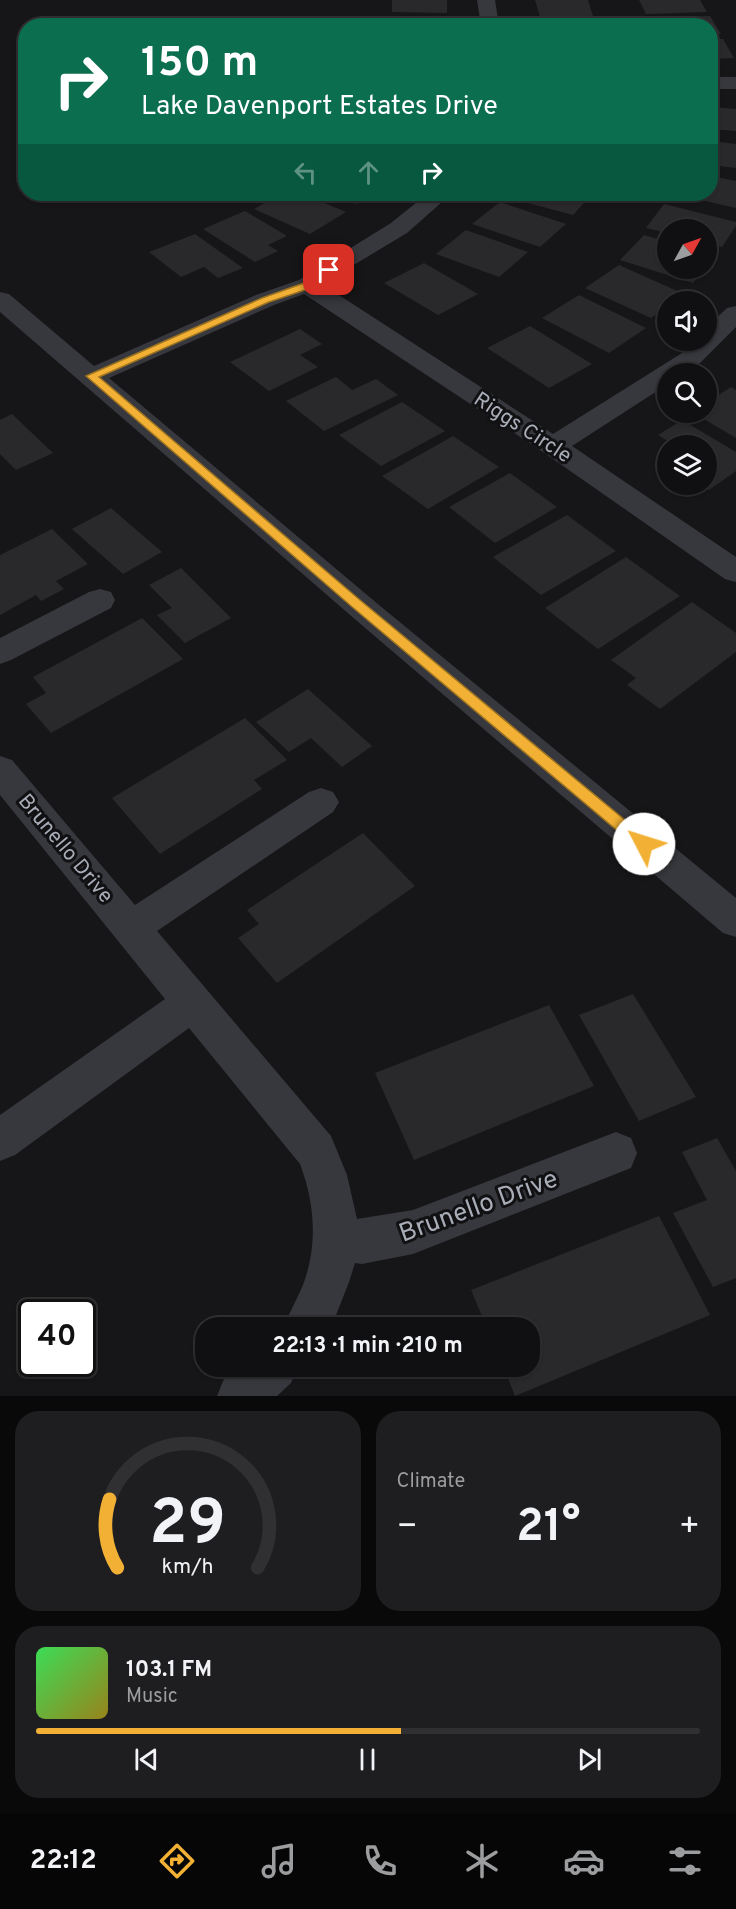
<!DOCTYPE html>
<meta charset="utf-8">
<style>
body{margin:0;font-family:Overpass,sans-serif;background:#1e1e20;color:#f1f3f6;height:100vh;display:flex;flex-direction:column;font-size:22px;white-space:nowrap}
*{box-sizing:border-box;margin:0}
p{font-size:20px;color:#9c9d9f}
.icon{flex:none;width:33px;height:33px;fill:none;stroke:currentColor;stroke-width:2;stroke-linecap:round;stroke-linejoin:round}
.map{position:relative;height:1396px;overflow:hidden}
.sheet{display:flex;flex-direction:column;gap:15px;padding:15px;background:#09090a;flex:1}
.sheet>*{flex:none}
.guide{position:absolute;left:18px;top:18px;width:700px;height:183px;border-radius:24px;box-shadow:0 2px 4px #0004,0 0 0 2px #303032;background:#0b6e4f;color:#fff;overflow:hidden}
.needle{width:39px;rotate:50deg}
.buttons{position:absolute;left:657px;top:219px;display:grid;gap:12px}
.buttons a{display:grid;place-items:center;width:60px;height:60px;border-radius:50%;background:#101012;box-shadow:0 2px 4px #0004,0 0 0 2px #303032;font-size:30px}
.speed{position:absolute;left:18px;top:1299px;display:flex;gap:12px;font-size:30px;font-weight:700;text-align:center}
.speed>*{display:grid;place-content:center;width:78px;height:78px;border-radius:50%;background:#101012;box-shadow:0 2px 4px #0004,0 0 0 2px #303032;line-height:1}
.speed .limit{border:3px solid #111;border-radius:9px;background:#fff;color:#111}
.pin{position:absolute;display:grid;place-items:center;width:51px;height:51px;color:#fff;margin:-26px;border-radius:12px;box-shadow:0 3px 9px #0006}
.me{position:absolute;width:66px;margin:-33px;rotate:310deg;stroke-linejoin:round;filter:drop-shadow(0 0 4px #0008)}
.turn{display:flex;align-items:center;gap:21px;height:126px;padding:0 24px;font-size:27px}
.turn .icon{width:78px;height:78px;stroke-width:2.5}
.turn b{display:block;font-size:42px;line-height:51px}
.lanes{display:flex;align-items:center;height:57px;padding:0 24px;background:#0003;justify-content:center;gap:30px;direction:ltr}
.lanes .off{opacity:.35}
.big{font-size:45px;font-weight:700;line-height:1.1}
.sheet .tile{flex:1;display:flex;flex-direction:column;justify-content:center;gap:9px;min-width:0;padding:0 21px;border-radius:24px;background:#1e1e20}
.sheet .dial{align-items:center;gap:0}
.dial svg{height:156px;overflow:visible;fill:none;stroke:#303032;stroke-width:7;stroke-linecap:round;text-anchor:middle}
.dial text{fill:#f1f3f6;stroke:none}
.song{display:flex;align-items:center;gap:18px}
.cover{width:72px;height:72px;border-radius:9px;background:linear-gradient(135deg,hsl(130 70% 55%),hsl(50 70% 35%))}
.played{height:6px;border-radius:3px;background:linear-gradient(90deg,#f2b134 55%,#303032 55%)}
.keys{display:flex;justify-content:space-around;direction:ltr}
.heat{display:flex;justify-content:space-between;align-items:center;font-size:33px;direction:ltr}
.sheet .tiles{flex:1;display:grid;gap:15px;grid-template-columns:1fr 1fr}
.tile:last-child{grid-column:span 2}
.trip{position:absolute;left:195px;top:1317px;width:345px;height:60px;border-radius:24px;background:#101012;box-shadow:0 2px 4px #0004,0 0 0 2px #303032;font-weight:700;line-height:60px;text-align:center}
.tab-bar{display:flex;height:96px;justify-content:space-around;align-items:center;background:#060607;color:#9c9d9f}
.tab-bar .icon{width:42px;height:42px}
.tab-bar .active{color:#f2b134}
.tab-bar b{font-size:27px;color:#f1f3f6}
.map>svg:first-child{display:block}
</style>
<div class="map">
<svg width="736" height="1396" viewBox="0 0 736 1396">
<rect width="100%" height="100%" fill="#161618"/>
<path fill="#29292c" d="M392,0H447V13L392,12Z
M535,0H588L593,16L540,17Z
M639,0H700L707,12L646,14Z
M710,16L721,34L711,35V26H654L650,18Z
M711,39H723L734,58L711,59Z
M711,107L736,109V131L711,129Z
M711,141L736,144V168L711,165Z
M711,176L736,181V208L674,194H711Z
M280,194H303L346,212L310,234L254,209Z
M328,194H372L357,204Z
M508,194H592L573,215L505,197Z
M500,202L566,224L540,247L472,224Z
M664,204L736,222V226L722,247L706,243V230H668V233L646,228Z
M245,211L287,236L268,245L278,251L255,262L203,229Z
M466,230L528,252L499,277L436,254Z
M195,234L243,268L218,278L204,267L181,277L149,252Z
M644,235L668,242V268H706L693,283L620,260Z
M424,263L478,294L438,315L384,283Z
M619,265L684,294L674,302H668V306L651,318L585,288Z
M579,295L646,328L609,353L542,318Z
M530,326L592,364L549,388L487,348Z
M300,329L322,344L300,355L318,367L269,391L230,362Z
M336,377L352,390L376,379L398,395L324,431L286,401Z
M731,387L736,390V438L692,412H706V403Z
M402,402L445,431L381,466L339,435Z
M12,414L53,453L16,470L0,454V420Z
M682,420L736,452V471L709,490L701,484H706V446H675L658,435Z
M453,436L499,467L428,509L382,476Z
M510,473L557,507L495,543L449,507Z
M111,508L162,552L123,574L72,529Z
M567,515L616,551L541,595L493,557Z
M52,529L88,564L56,581L64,589L41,601L36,595L0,615V555Z
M626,557L680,596L598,649L545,608Z
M181,568L231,618L185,643L157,615L172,608L149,585Z
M692,602L736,633V652L660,709L627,685L636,678L611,660Z
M142,618L183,659L51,733L26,704L46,693L33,677Z
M308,689L372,746L342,767L311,738L289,752L256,722Z
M245,718L287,760L254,780L262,789L160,854L112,798Z
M363,833L415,886L277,983L238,938L259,924L247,910Z
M633,994L696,1097L639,1121L579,1015Z
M549,1005L594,1086L414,1160L375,1073Z
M717,1138L736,1171V1278L713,1287L673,1213L707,1200L682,1152Z
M659,1216L710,1315L515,1396L503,1366H530V1328H487L471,1290Z"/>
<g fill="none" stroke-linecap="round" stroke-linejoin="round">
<path fill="#37383d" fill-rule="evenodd" d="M477,0H495L499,26H481Z
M711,77H736V89H711Z
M427,194H451L407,233L322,284L553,434L682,353L694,340H706V328L727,308L736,306V327L700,363L684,374H668V384L572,446L736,557V582L725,579L543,452L304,294L274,305L109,378L379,605L736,898V937L723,933L357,621L0,312V292L9,294L94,366L256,295L299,280L391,223Z
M100,589L111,592L115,600L111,608L11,660L0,664V638L89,592Z
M0,756L12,760L135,905L309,792L321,788L333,792L339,802L333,812L157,931L331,1136L347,1175L357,1219L413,1210L616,1132L631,1138L637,1153L631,1168L413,1254L362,1264L355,1263L349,1282L331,1328H283C289,1313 297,1299 303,1285C318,1245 315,1204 300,1164L189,1028L15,1155L0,1161V1115L165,999L0,795Z
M238,1366H298L291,1383L277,1396H217L224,1379Z"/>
</g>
<path fill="#f2b134" stroke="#9d7322" stroke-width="1.5" d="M325,268L334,270L311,288L269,302L99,377L360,600L649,840L652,844L649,849L644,851L639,849L351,606L86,376L262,298L304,283Z"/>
<g text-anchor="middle" stroke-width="6" stroke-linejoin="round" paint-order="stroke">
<g font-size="21" fill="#a8adb8" stroke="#111113">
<text transform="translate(523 427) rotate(33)" y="7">Riggs Circle</text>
<text transform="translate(66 848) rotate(50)" y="7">Brunello Drive</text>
</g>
<g font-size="26" fill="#a8adb8" stroke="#111113">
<text transform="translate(478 1205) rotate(-20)" y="9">Brunello Drive</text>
</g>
</g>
</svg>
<div class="buttons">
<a><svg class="needle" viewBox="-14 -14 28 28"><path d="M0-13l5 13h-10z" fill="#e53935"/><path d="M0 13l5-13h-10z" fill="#9c9d9f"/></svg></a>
<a><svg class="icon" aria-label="sound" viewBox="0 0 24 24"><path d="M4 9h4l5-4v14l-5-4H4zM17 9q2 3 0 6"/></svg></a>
<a><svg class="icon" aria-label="search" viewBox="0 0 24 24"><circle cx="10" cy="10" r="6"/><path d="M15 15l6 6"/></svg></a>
<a><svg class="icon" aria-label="layers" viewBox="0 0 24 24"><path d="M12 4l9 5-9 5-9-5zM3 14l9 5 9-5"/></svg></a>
</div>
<div class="speed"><div class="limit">40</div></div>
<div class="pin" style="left:329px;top:270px;background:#d93025"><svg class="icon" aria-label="arrive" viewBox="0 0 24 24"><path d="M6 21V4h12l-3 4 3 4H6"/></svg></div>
<svg class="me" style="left:644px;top:844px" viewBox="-20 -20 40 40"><circle r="19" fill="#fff"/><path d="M0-13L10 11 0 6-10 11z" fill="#f2b134"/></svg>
<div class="trip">22:13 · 1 min · 210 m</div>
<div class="guide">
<div class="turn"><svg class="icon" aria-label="right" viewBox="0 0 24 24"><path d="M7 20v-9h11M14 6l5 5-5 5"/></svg><div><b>150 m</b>Lake Davenport Estates Drive</div></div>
<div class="lanes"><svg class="icon off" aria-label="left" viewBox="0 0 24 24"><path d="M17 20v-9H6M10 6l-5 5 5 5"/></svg><svg class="icon off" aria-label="ahead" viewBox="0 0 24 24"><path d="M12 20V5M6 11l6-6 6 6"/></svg><svg class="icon" aria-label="right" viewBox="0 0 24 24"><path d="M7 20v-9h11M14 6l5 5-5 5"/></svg></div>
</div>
</div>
<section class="sheet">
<div class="tiles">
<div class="tile dial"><svg viewBox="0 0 100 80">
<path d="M14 69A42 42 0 1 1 86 69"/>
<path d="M14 69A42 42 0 0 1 10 34" stroke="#f2b134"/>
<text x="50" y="56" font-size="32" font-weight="700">29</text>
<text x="50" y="72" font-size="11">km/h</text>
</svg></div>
<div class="tile"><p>Climate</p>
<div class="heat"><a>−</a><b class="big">21°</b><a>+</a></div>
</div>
<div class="tile">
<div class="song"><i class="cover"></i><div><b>103.1 FM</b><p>Music</p></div></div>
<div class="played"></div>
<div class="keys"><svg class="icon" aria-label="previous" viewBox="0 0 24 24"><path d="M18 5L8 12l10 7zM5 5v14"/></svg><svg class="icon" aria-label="pause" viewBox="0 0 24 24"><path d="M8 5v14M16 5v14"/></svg><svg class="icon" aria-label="next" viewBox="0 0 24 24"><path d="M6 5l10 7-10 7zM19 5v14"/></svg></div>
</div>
</div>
</section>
<nav class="tab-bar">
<b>22:12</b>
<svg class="icon active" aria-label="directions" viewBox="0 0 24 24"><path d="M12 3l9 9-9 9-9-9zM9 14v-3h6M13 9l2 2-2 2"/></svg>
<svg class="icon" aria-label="music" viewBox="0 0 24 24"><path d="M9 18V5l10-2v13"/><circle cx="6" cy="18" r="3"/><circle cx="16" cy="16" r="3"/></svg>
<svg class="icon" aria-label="phone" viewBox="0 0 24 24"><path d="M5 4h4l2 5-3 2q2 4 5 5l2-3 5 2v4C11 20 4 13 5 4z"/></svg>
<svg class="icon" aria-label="climate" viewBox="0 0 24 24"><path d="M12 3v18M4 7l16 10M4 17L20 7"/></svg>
<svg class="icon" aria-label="car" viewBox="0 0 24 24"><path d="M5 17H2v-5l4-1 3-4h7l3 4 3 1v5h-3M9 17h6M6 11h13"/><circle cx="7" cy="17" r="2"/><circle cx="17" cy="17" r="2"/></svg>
<svg class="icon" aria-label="filters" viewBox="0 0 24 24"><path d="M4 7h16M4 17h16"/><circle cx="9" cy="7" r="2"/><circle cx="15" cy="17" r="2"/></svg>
</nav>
